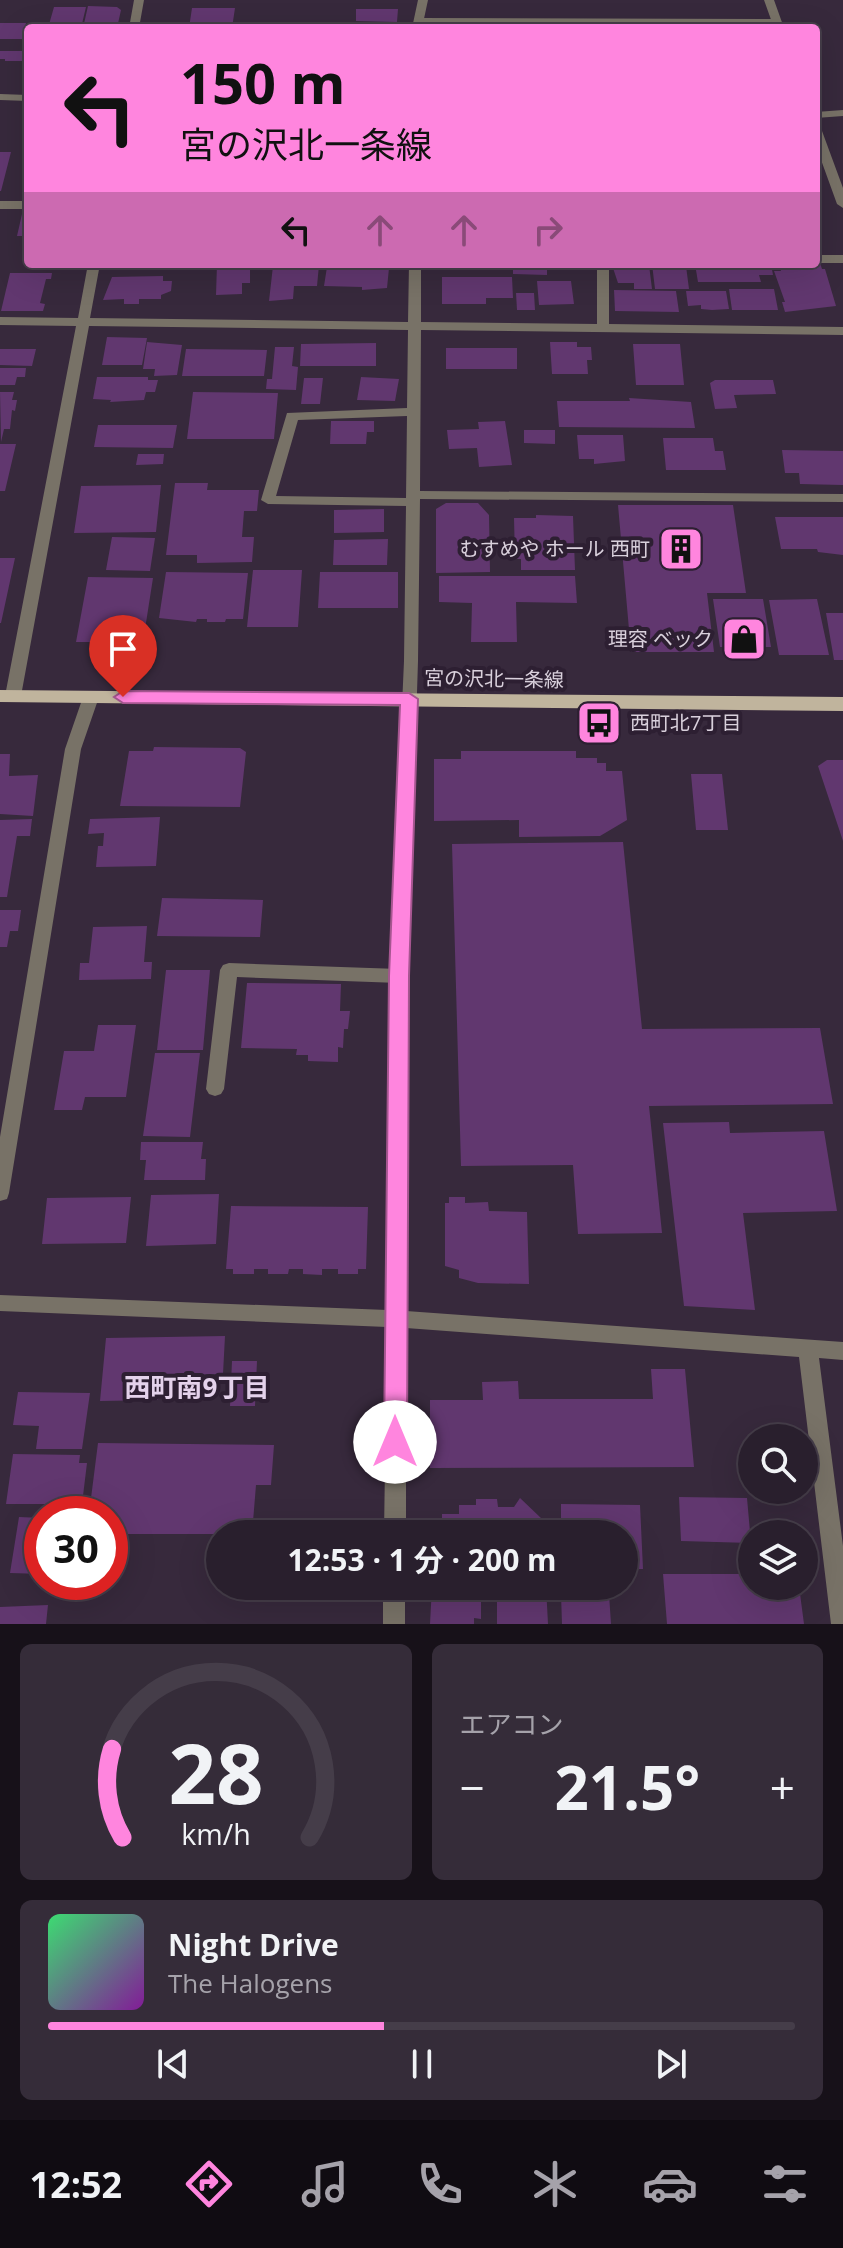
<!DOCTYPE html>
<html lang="ja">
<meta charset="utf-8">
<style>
body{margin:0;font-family:"Open Sans","Noto Sans JP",sans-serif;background:#352c39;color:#f1f3f6;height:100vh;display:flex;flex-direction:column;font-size:30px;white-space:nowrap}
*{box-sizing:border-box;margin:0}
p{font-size:26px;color:#a5a2aa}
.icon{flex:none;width:44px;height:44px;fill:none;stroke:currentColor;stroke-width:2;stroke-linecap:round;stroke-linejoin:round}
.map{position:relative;height:1624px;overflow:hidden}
.details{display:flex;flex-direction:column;gap:20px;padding:20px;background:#171119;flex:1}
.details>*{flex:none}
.hud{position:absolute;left:24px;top:24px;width:796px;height:244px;border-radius:8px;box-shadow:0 8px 32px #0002,0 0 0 2px #453d49;background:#ff85de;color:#111;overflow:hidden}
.fabs{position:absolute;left:738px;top:1424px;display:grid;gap:16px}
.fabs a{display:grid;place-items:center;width:80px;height:80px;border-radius:50%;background:#291f2d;box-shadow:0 8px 32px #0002,0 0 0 2px #453d49;font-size:40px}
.speed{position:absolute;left:24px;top:1496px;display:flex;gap:16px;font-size:40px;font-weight:700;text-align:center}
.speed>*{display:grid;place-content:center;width:104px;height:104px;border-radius:50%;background:#291f2d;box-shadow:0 8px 32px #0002,0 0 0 2px #453d49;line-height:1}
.speed .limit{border:12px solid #d22;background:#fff;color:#111}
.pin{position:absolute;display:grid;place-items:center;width:68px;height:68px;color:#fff;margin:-82px -34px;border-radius:50% 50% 50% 0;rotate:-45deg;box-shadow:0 0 8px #0007}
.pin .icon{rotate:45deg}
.me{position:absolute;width:88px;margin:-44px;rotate:0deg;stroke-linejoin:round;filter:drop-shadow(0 0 6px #0008)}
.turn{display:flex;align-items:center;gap:28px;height:168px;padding:0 24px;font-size:36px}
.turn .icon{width:104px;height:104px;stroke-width:2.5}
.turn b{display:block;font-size:56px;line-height:68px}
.lanes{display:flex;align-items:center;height:76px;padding:0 24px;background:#0003;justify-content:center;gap:40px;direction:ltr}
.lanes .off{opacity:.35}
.big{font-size:60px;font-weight:700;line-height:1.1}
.details .card{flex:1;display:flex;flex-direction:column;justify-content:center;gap:12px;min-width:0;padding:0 28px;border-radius:12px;background:#352c39}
.details .dial{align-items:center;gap:0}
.dial svg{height:208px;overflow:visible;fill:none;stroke:#453d49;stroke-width:7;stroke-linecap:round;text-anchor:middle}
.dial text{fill:#f1f3f6;stroke:none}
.song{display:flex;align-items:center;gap:24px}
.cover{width:96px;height:96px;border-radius:12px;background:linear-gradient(135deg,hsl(140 70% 55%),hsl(290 70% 35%))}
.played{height:8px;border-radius:4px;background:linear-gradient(90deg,#ff85de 45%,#453d49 45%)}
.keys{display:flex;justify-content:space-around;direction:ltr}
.heat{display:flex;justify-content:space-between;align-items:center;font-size:44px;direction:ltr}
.details .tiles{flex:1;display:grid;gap:20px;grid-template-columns:1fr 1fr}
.card:last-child{grid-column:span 2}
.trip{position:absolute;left:206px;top:1520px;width:432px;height:80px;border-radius:40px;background:#291f2d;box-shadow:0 8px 32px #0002,0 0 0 2px #453d49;font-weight:700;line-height:80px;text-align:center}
.menu{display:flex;height:128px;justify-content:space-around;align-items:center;background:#100c12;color:#a5a2aa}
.menu .icon{width:56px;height:56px}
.menu .active{color:#ff85de}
.menu b{font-size:36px;color:#f1f3f6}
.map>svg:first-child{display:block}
</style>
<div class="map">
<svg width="843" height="1624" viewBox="0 0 843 1624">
<rect width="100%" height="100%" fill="#37293c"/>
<path fill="#61376f" d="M88,6L117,7L121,10L117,28H83Z
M54,7H86L81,28H48Z
M192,8H235L232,28H189Z
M356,9H398L397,22L356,21Z
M247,22H278V28H247Z
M0,23H26L22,39H0Z
M0,51H28V61H5V59H0Z
M0,152H11L1,191H0Z
M22,214H28V236H17Z
M820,263L822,269H825L836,306L785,312L782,302H785L774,271H781L779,265Z
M217,264H250V283H242V294L216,295Z
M513,264H547V275L513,274Z
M652,264L686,266L689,289H655Z
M695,264H771L773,275H759L761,282H698Z
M319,265L317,286H294L293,299L269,301L273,266Z
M612,265H649L652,289H634V283H618Z
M327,267L389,268L387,288L362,290V287L324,286Z
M10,273H52L51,279H46L40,303L45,304L43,311H1Z
M163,276V281H172L171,291L161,295V299H139V304H124V299L103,300L112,277Z
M442,277H512L513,298H486V304H442Z
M537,281H571L574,304L539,305Z
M729,289H774L778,310H732Z
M614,290L676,291L679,312L615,311Z
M686,291H726L729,309L712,310L701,309V305L688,306Z
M516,293H534L535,310H517Z
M107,337L147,338L142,365H102Z
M147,342L182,345L177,375L154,376L155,369H143Z
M550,342H577V347H591L592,360H587L588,374H552Z
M376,343V366H300L301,344Z
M633,344H680L684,385H636Z
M275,347H294L292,366L298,367L296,390L266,389L267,379H272Z
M446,348H517V369H446Z
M0,349H36L32,366L0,365Z
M186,349L267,350L264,376H182Z
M0,368H26L25,377H17L15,385H0Z
M97,377H148V380H158L155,392H146L144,400L110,402L111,400L93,399Z
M361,377L399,379L395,401L357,400Z
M304,378H323L320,404H301Z
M715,380H773L776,394L734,395L737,408L715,409L710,383Z
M0,392H14L12,400H17L15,411L12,410L10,429H4L1,442Z
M193,392L278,393L274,439H187Z
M629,398L691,402L695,428L559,427L557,401H630Z
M331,421H374V432H367L366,444H330Z
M505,421L512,465L479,467L477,448L449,449L447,430L479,429L478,422Z
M98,425H177L173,448L94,447Z
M524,430H555V444L524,443Z
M577,435H623L625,461L594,464V459H579Z
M663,438H713L715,451H723L726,470H666Z
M0,444H16L5,491H0Z
M782,450L843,451V485L800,484L799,473H785Z
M138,454H164L163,464L136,465Z
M175,483H208L207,490H259L257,511H244L242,537H254L252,562L197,563V555H166Z
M161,485L156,532L74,533L81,486Z
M446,503H478L489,515L490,572L436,573V509Z
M618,505H733L746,593H707L714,652H631Z
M384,509V532L334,533V510Z
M536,515L573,516L575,570H521V559H515L514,518H536Z
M775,517H843V555L818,552L817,549H781Z
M112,537L155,538L150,571L106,570Z
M388,539L387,565H333L334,540Z
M0,558H15L1,623H0Z
M253,570H302L298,627H247Z
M166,572L248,573L243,619H226L225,622H207V619H197L196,622L159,618Z
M320,572H398V608H318Z
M439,576H575L577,603L516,602L517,642H471L472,603L439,602Z
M88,577L153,578L143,642H76Z
M713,599H763L771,647H720Z
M817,599L829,655H779L769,600Z
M826,613H843V660H834Z
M154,747L240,748L246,752L240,807L120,806L129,751H153Z
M461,751H576V758H597V763H606V771H622L627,820L600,836L519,837V820L434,821V759H461Z
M0,754H10L9,776L38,775L33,816L0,814Z
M827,760H843V841L818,766Z
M691,774H722L728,830H696Z
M160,817L156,866L96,867L98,846H103L104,833L88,834L90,819Z
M32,819L30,836H17L7,897H0V820Z
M623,842L642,1029L820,1028L833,1104L649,1106L662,1233L578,1234L573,1165L461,1166L452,844Z
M162,898L263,900L260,937L157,936Z
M0,910H21L18,931H10L7,947H0Z
M147,926L144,962H152L151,979L79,980L80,963H89L93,927Z
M166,970H210L203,1050H157Z
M247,983L341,984L340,1011H350L348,1029H344L343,1048L338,1047V1062L308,1061V1055H296L297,1049L241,1048Z
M98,1025H136L126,1097H85L82,1110H54L64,1051H94Z
M155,1053H200L190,1137L143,1136Z
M729,1122L730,1133L824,1131L837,1211L743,1213L755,1310L684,1306L663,1123Z
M141,1142H203L201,1159H206L205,1180H144L146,1160H140Z
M219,1194L216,1244L146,1246L151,1195Z
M131,1197L126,1243L42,1244L47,1198Z
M449,1197H465V1203L488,1202L489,1211L527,1212L529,1284L478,1283L459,1278V1270L445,1266V1203H449Z
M231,1206L368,1207L366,1269H358V1274H338V1269H322V1275L303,1274V1269H289L288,1274H268V1269H254V1274H233V1269H226Z
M225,1336L223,1374L160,1375L158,1400L100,1401L106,1338Z
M232,1361H257L255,1406H230Z
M651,1369H685L694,1467L430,1468V1400H483L482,1382L518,1381L519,1399H653Z
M18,1392L90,1393L82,1449H36L39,1426L13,1425Z
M98,1443L274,1445L271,1485H256L252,1534H110V1514H89Z
M13,1454L80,1455L79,1463H87L82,1504H6Z
M679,1497L747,1498L751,1543L681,1541Z
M520,1498L542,1519L526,1534H442V1514H459V1505H476V1499H497L498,1507H514Z
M561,1504L640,1505L643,1569H624V1534H561Z
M19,1517L42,1518V1574L10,1573Z
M663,1574H752V1586H799L804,1624H667Z
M432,1586H475V1596H481V1619L474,1618V1624H430Z
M497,1586H546L548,1624H497Z
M561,1594H609L611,1624H562Z
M48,1605L46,1624H0V1607Z"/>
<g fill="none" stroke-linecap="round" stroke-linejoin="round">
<path fill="#787267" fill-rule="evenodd" d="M419,18L776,19L781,22L776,25L415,23L414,21Z
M816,255H843V263H816Z
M229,963L399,969L405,971L408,976L405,981L399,983L237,977L224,1089L221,1094L215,1096L209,1094L206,1089L220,970L223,965Z"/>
<path fill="#787267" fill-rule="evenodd" d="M134,0H144L139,28H129Z
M418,0H428L422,28H412Z
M0,94L28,95V101L0,100Z
M843,110V116L816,118V112Z
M0,201H28V209H0Z
M88,264H100L90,318L408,322L409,264H421V322L597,324V264H609V324L843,327V335L421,330L420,491L843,494V502L420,499L418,661L408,976L406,1311L843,1342V1360L819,1358L843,1546V1624H831L799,1357L406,1328V1534H384L387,1327L0,1311V1295L387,1310L390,976L404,661L406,506L268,504L261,500L287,413L407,408L408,330L89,326L21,696L13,701L5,696L76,326L0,325V317L78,318ZM407,416L406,498L276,496L298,420Z
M91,692L99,697L81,749L9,1193L7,1199L0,1201V1137L65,749L83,697Z
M383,1586H405V1624H383Z"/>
<path fill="#787267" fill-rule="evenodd" d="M764,0H774L784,28H774Z
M816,128L822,131L843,188V208L837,204L816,146Z"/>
<path fill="#c0b49d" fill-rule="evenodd" d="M0,690L843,697V711L0,702Z"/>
</g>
<path fill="#ff85de" stroke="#a65690" stroke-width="2" d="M123,691L409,693L418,699L409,976L407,1442L403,1450L395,1453L387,1450L384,1442L389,976L400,705L123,703L114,697Z"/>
<defs>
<g id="building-square" transform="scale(2.3)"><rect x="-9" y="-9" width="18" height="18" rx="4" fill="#ff85de" stroke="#2d1f32"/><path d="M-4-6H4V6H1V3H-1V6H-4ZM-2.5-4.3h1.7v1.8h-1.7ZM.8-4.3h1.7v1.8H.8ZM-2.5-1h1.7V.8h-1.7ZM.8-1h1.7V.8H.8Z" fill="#111"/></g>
<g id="shop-square" transform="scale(2.3)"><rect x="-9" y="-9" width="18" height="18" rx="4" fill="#ff85de" stroke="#2d1f32"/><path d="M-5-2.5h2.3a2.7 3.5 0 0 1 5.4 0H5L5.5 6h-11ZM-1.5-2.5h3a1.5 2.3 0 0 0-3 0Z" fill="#111"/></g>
<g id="bus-square" transform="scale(2.3)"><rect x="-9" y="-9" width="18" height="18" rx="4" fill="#ff85de" stroke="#2d1f32"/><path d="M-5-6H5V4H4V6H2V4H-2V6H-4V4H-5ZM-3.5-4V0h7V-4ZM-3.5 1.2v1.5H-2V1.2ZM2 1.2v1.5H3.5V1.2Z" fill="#111"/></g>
</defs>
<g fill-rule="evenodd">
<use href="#building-square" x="681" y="549"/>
<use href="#shop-square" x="744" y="639"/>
<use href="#bus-square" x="599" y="723"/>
</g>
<g text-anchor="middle" stroke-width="8" stroke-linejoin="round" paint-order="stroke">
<g font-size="20" fill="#d9d0dc" stroke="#2d1f32" text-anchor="end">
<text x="650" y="556">むすめや ホール 西町</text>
<text x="713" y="646">理容 ベック</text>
<text x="630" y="730" text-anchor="start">西町北7丁目</text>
</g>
<g font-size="20" fill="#d9d0dc" stroke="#2d1f32">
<text transform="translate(494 679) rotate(1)" y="7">宮の沢北一条線</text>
</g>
<g font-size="26" font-weight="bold" fill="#e4d2eb" stroke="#2d1f32">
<text x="197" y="1397">西町南9丁目</text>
</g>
</g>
</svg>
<div class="fabs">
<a><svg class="icon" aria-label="search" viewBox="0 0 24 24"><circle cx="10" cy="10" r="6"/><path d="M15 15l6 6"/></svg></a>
<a><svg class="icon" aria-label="layers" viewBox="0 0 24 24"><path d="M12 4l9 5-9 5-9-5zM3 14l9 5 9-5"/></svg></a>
</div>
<div class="speed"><div class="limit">30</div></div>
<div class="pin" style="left:123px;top:697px;background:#d93025"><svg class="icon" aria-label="arrive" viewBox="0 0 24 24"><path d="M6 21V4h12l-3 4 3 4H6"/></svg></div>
<svg class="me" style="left:395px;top:1442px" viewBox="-20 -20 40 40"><circle r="19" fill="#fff"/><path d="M0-13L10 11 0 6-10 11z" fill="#ff85de"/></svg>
<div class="trip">12:53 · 1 分 · 200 m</div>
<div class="hud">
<div class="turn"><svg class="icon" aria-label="left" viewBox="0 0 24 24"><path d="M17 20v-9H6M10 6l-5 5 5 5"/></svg><div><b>150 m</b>宮の沢北一条線</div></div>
<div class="lanes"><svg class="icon" aria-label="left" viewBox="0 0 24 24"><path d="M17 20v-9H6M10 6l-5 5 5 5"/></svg><svg class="icon off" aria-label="ahead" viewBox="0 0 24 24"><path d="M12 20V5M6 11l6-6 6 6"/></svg><svg class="icon off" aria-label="ahead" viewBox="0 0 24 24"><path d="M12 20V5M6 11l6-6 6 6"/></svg><svg class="icon off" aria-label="right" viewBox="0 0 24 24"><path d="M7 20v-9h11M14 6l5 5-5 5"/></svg></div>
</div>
</div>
<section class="details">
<div class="tiles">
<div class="card dial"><svg viewBox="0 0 100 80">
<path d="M14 69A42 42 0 1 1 86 69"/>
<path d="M14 69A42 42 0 0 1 10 35" stroke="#ff85de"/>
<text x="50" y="56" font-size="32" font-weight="700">28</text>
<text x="50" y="72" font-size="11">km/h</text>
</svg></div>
<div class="card"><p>エアコン</p>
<div class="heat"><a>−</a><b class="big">21.5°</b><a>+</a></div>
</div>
<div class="card">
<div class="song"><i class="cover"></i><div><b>Night Drive</b><p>The Halogens</p></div></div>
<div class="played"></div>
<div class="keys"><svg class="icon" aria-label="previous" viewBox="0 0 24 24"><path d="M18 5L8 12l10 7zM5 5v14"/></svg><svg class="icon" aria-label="pause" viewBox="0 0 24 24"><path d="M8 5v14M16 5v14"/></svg><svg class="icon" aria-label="next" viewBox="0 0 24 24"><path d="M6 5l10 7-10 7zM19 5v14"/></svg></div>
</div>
</div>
</section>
<nav class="menu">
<b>12:52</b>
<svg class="icon active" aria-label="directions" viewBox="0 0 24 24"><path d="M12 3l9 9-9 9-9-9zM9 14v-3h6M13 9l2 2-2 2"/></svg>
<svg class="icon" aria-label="music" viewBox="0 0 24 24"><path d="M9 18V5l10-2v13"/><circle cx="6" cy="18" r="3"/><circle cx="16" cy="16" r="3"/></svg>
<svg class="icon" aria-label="phone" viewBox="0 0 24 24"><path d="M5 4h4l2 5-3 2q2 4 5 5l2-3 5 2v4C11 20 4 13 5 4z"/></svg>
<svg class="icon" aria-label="climate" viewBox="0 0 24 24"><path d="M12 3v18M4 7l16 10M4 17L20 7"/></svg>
<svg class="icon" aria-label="car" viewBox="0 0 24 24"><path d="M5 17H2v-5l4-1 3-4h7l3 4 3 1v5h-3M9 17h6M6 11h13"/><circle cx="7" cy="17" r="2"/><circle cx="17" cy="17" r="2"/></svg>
<svg class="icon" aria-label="filters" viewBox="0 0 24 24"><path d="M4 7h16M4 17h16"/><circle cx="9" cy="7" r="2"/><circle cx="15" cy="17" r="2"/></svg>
</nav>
